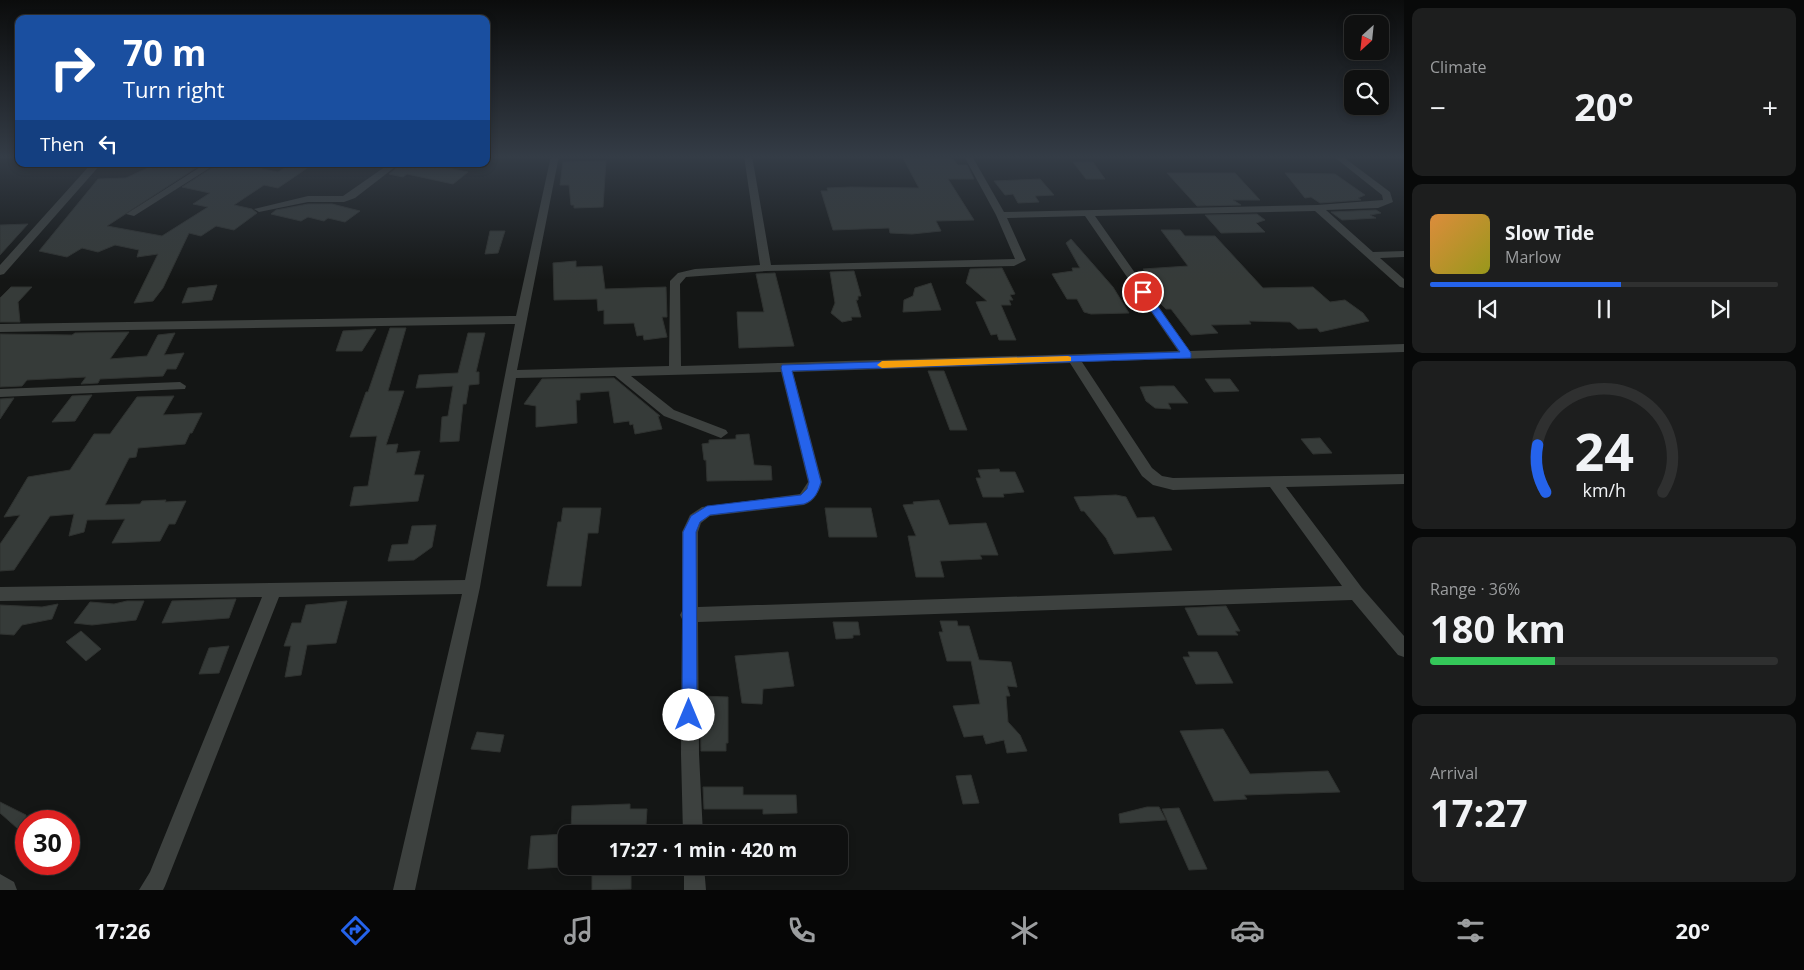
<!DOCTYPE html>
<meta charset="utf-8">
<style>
body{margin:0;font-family:"Open Sans",sans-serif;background:#1d1e1e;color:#f1f3f6;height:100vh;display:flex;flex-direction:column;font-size:19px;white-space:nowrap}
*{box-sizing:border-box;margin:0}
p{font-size:16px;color:#9b9d9f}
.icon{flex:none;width:28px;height:28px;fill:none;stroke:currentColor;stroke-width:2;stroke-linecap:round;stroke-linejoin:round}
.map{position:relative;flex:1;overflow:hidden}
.panel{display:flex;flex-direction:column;gap:8px;padding:8px;background:#080909;width:400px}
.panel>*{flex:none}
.guide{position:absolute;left:15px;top:15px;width:475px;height:152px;border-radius:10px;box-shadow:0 2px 8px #0003,0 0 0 1px #2f3030;background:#1a4fa0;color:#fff;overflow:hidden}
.needle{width:32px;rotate:207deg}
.tools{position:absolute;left:1344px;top:15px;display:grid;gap:10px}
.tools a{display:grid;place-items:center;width:45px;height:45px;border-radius:10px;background:#0f1010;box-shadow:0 2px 8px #0003,0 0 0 1px #2f3030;font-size:25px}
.speed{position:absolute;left:15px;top:810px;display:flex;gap:10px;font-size:25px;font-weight:700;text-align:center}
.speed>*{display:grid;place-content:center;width:65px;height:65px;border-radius:50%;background:#0f1010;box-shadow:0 2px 8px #0003,0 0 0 1px #2f3030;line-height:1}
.speed .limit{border:8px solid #d22;background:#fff;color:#111}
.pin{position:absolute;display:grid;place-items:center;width:42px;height:42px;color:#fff;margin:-21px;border:2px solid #fff;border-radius:50%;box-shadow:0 1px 5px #0007}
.me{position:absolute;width:55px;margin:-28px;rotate:0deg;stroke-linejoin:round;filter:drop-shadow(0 0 4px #0008)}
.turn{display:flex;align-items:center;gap:18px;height:105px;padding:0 25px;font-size:22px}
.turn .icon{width:65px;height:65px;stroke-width:2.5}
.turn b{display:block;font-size:35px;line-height:42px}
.then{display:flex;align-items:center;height:48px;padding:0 25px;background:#0003;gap:10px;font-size:19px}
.big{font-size:38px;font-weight:700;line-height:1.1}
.panel .card{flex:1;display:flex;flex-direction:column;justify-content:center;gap:8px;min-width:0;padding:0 18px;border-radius:10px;background:#1d1e1e}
.panel .dial{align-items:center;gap:0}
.dial svg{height:130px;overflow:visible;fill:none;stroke:#2f3030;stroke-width:7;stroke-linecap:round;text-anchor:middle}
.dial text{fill:#f1f3f6;stroke:none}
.song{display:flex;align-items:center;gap:15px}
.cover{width:60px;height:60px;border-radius:8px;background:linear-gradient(135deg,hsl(30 70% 55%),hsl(60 70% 35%))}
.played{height:5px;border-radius:2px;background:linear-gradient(90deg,#2563eb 55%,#2f3030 55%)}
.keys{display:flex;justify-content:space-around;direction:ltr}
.heat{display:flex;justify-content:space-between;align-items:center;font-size:28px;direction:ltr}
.charge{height:8px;border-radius:4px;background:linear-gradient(90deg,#34c759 36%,#2f3030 0)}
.trip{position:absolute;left:558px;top:825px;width:290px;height:50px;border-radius:10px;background:#0f1010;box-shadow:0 2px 8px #0003,0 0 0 1px #2f3030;font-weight:700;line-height:50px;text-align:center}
.dock{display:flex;height:80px;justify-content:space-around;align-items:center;background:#060606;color:#9b9d9f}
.dock .icon{width:35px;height:35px}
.dock .active{color:#2563eb}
.dock b{font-size:22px;color:#f1f3f6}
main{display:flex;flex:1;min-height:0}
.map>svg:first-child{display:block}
</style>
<main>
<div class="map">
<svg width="1404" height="890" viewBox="0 0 1404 890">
<rect width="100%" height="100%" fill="#141615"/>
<path fill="#363b39" stroke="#2f3230" d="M948,157L953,159L958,165H967L974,179H948L974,220L936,221L941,231L912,234L890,233L889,228L833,230L821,191H828L827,188L851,187L919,188L903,158Z
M606,161L603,207L574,208V205H571L569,185H560L563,162Z
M1073,162H1093L1105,179H1086Z
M156,164L174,167L181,164H202L107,226L162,236L208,207L193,204L210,193L182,187L218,164H239L278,172L290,164H313L278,188L264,185L234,205L252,209L257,213L234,230L216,226L201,236L189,233L163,288L153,301L134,303L158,254L137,257L139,250L115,245L98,252L82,248L67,257L39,251L98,179L126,178Z
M401,164H427L468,172L453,184L407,174L403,177L389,174Z
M1167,173H1235L1260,200H1233L1241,205L1197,206Z
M1285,173L1335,174L1365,195L1358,198L1361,200L1320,203L1311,197L1305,198Z
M1040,179L1054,195L1035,196L1039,202L1018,203L1013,194L1005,195L994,181Z
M308,204H332L360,211L345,222L328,218L324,221L308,217L301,221L271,214L276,210Z
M1376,210L1381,213L1370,215L1376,218L1342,220L1331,212Z
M1257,214L1265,220L1256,223L1265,232L1221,233L1205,215Z
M28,224L0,255V225Z
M1161,230H1180L1185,236H1215L1263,288L1313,287L1330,302L1345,300L1363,313L1369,321L1320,332L1317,328L1298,329L1290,322L1249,321L1251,324L1211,325L1218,333L1191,335L1171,309H1166L1161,304L1155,283L1143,269L1188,266Z
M490,231H505L498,253L485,254Z
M1071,239L1113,287L1129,313L1091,314L1084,312L1077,299H1067L1052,274L1073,271L1072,268H1080L1066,243Z
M576,261V267L602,266L605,289L666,287L667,317H662L667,337L644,340L643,335L637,336L634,323L604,324V310L598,311L597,299L554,300L553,263Z
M1002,268L1015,294L1010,295L1013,300H1009L1011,305H1001L1016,340H999L997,334L991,335L976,302L987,301L966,283L970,269Z
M854,271L861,296H858V300H856L861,317H851L852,320L842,322L831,313L835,303L830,272Z
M775,273L794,346L739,348L737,312H764L756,274Z
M931,283L941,310L903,312L904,300L913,296L915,288Z
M217,285L212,300L182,303L188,288Z
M11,287H32L18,302L20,322H0V298Z
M390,328H406L388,391H404L386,445L398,444L396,453L420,451L414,475H424L418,501L350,506L354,487L368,486L377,436L350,437L366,392H368Z
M376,329L362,351H336L343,331Z
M129,332L110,359L147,356L158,335L175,333L164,355L184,353L176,369H167L163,376L100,379L98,383L81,384L86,377L27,380L22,386L0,387V334L72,335L75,333Z
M468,333H485L476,372H479V384L469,385L466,404H463L459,441L440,442L442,417L448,416L453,386L416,388L419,375L458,373Z
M928,371H944L967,430H950Z
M614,378L660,416H658L662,429L635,434L633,424L630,425L629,421L614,423L609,391L580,393V400H576L577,423L536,427V406L524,404L542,379Z
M1205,379H1230L1239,391L1214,392Z
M1159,386H1174L1188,403H1168L1171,409L1155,408L1146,401L1140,387Z
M92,395L75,421L52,422L72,396Z
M174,396L163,415L202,413L192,433H190L185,444L138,448L136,457L129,458L105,505L140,504L142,501L166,500L165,502L186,501L175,524H169L160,541L112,543L125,519L87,520L84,532L69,536L74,514L50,516L14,570L0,571V544L20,515L4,517L28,477L70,470L94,434H110L137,397Z
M14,398L0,419V399Z
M749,434L754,465L771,466L772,480L707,481L706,460H704L702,444L709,443V440L736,439V435Z
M1320,438L1332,453L1313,454L1301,439Z
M999,469L1000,472H1015L1024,492L1003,494L1004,497H983L976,478H981L978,470Z
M1116,495L1126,497L1137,518L1154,517L1172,550L1114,554L1106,538L1084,511H1081L1074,497Z
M939,500L949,525L986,523L998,555H980L982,559L940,561L944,577H916L908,536H916L903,505L914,504L913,502Z
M563,508H601L598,533H588L581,586H547L558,522H561Z
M825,508H871L877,537H829Z
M436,525L432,547L414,560L388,561L392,545L408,544L412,526Z
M236,599L229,618L162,623L172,601Z
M127,601H144L136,620L92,625L74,623L90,602L114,604Z
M347,601L336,643L307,645L301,675L285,677L291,646H284L292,623H301L306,605Z
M58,604L52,619L22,625L14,635L0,634V605L42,607Z
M1226,606L1240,631H1235L1238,635H1198L1185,608Z
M940,621H957L958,626H969L979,660L1011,662L1017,687L1007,686L1010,696H1006L1008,722L1020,735L1027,751L1007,753L1004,740L986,744L983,735L964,737L953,706L980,704L971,661H947L939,632H943Z
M833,622H858L860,635H853V638L836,639Z
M81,631L101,649L86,661L66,642Z
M229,646L219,673L199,674L209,648Z
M788,652L794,686L763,689L762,704L742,703L735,656Z
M1188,652H1217L1233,683L1196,684L1183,657H1190Z
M700,696L728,697V743H726V751H701Z
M1223,729L1250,774L1328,771L1340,792L1244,795L1247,799L1214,801L1180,731Z
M477,732L504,735L500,752L471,749Z
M971,775L979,803L963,804L956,776Z
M703,787H743V795H796L797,813L763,814V809H704Z
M0,802L26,815V836L0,813Z
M630,804V809H647L646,825L571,829L572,806Z
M1147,807H1159L1166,820L1120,823L1119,814Z
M1179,808L1207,869L1189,870L1162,809Z
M566,834L563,867L528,869L531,836Z
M592,866H631V889L592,890Z"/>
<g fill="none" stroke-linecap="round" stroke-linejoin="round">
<path fill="#3d413f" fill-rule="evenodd" d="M551,156H559L517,370L669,366L670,281L678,273L695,269L760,265L744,156H752L771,265L1015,259L996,215L964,156H972L1004,212L1317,205L1383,200L1382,195L1333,156H1342L1390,192L1393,202L1378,208L1326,210L1373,252L1404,251V257L1380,258L1404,279V288L1400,287L1315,211L1095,216L1190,351L1404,344V352L1082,362L1152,468L1162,476L1173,478L1404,474V484L1286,487L1362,588L1404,636V657L1398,655L1352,600L698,622L699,754L703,834H683L681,754L682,619L680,615L682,611V532L690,515L702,507L800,494L808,482L781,372L631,376L674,410L726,430L728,433L721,438L664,416L615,376L516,378L480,587L415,890H393L462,594L279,597L165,886L163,890H139L150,872L262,597L0,601V587L465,580L515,324L0,332V324L516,316ZM1085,216L1178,351L681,366L680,284L686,277L766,271L1014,266L1026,260L1007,218ZM1070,363L1142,476L1153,485L1173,490L1270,487L1342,586L698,607V532L701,523L710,516L804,505C815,501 819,492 822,482L793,372Z
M91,164H101L4,274L0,275V265Z
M205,164H216L134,216L126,214Z
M389,164H399L355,198L344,202H308L259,212L254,209L308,196H343Z
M180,382L186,386L185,389L0,397V389Z
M684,866H704L706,890H684Z
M0,874L14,882L17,890H0Z"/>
</g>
<linearGradient id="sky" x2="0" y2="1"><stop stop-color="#0b0c0c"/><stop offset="0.56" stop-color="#343c46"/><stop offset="1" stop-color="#343c46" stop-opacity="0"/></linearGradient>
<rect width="1404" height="280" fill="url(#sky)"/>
<path fill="#2563eb" stroke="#184099" d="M1143,289L1146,290L1191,353V358L792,371L821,482C818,492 815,500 804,504L710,515L700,522L696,532L697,715L694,720L689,722L684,720L682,715L683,532L691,516L707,506L801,495L807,489L809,482L781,368L782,365L1180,352L1138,292Z"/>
<path fill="#f59e0b" d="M1068,356L1071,357V361L882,368L877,365L882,361Z"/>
</svg>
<div class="tools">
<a><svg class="needle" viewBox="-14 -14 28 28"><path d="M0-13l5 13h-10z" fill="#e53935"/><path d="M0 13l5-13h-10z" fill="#9b9d9f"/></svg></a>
<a><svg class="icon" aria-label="search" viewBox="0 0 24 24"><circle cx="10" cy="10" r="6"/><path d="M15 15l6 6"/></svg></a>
</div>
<div class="speed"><div class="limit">30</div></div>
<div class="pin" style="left:1143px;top:292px;background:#d93025"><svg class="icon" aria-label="arrive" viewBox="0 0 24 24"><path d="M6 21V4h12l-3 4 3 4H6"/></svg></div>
<svg class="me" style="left:689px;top:715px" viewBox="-20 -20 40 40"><circle r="19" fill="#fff"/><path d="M0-13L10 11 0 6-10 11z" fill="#2563eb"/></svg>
<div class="trip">17:27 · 1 min · 420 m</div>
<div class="guide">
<div class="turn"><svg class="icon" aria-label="right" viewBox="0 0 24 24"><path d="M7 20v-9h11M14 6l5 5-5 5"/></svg><div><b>70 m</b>Turn right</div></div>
<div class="then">Then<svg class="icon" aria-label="left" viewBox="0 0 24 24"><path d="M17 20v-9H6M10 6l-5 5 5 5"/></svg></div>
</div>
</div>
<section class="panel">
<div class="card"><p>Climate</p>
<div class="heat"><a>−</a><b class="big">20°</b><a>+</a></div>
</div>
<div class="card">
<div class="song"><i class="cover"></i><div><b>Slow Tide</b><p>Marlow</p></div></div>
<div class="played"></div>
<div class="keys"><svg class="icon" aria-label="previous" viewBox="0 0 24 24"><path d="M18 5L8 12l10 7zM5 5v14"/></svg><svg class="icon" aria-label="pause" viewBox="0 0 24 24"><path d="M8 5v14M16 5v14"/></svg><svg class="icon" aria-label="next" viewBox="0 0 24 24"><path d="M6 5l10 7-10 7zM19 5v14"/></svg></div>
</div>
<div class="card dial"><svg viewBox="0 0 100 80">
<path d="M14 69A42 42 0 1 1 86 69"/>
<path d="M14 69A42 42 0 0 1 9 40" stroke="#2563eb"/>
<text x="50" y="56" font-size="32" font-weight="700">24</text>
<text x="50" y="72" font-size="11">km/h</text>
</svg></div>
<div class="card"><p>Range · 36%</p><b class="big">180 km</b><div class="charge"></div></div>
<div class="card"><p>Arrival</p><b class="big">17:27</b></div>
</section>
</main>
<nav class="dock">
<b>17:26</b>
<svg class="icon active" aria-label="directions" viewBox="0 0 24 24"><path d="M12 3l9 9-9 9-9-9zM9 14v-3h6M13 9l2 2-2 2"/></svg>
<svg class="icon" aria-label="music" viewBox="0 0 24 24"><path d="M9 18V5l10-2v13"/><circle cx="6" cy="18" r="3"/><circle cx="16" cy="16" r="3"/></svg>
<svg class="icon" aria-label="phone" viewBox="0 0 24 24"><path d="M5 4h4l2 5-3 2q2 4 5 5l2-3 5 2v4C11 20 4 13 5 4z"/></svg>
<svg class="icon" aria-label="climate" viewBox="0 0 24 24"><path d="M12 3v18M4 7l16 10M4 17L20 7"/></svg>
<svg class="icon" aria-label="car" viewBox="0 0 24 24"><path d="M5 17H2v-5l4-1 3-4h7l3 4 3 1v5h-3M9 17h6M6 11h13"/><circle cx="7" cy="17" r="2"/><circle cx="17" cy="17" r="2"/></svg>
<svg class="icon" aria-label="filters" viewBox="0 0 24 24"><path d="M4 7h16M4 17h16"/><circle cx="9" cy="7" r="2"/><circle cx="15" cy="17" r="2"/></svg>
<b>20°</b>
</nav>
